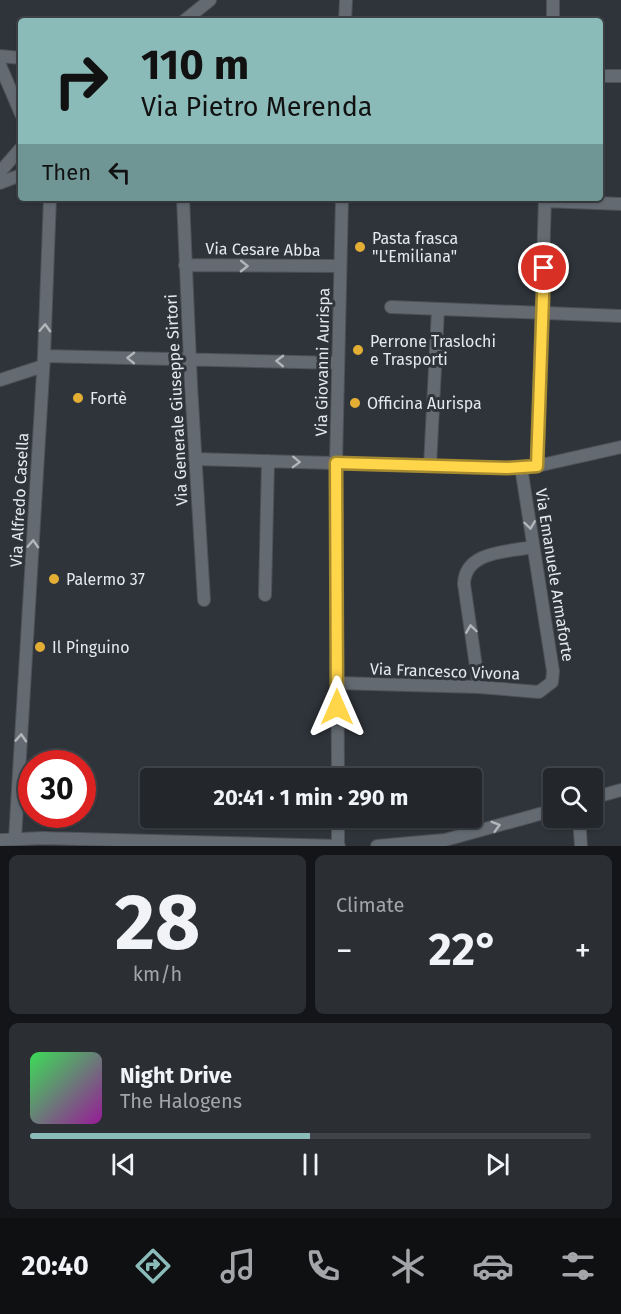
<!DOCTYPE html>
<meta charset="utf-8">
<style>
body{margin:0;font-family:"Fira Sans",sans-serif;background:#2b2f34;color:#f1f3f6;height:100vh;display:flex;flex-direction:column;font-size:22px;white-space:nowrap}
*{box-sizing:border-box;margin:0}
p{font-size:20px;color:#a3a5a9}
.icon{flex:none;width:33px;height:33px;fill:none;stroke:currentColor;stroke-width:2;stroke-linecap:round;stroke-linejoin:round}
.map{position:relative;height:846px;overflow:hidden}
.side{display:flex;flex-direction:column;gap:9px;padding:9px;background:#131518;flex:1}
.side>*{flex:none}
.top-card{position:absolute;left:18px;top:18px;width:585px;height:183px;border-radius:6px;box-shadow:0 2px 4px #0004,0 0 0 2px #404448;background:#8bbbb9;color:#111;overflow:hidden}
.fabs{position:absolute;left:543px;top:768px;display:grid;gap:12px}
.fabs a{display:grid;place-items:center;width:60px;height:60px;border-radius:6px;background:#23272c;box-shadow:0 2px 4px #0004,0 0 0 2px #404448;font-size:30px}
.speed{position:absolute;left:18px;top:750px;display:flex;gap:12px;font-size:30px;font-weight:700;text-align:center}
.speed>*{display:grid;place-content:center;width:78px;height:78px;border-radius:50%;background:#23272c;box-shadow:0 2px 4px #0004,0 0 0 2px #404448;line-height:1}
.speed .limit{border:9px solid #d22;background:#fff;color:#111}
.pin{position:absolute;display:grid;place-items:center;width:51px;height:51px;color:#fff;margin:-26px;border:3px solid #fff;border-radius:50%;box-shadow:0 2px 6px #0007}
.me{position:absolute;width:66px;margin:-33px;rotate:0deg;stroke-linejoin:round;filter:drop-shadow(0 0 4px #0008)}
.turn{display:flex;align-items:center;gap:21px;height:126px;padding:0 24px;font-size:27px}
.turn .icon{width:78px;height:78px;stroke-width:2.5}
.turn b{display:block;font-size:42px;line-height:51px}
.then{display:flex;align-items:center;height:57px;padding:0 24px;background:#0003;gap:12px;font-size:22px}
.big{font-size:45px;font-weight:700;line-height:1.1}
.side .widget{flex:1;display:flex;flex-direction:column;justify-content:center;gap:9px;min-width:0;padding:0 21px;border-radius:9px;background:#2b2f34}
.side .dial{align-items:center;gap:0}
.dial b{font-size:78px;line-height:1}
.song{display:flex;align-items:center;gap:18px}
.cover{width:72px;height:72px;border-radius:9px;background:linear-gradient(135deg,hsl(130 70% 55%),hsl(300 70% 35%))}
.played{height:6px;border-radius:3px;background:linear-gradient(90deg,#8bbbb9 50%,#404448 50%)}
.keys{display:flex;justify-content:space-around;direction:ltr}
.heat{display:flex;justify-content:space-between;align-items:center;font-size:33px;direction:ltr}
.side .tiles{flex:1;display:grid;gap:9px;grid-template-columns:1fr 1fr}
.widget:last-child{grid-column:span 2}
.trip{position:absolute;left:140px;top:768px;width:342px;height:60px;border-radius:6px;background:#23272c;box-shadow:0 2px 4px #0004,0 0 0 2px #404448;font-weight:700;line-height:60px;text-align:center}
.tab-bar{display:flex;height:96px;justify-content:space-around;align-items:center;background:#0e1012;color:#a3a5a9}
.tab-bar .icon{width:42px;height:42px}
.tab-bar .selected{color:#8bbbb9}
.tab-bar b{font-size:27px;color:#f1f3f6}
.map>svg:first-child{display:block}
</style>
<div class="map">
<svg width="621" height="846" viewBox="0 0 621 846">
<rect width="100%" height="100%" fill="#2f343b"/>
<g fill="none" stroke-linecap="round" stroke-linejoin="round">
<g stroke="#4d5157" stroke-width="14">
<path id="street" d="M184,21L210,0
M345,21L346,0
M553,21V0
M0,56L21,58
M0,65L21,114
M600,76H621
M0,172L21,148
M0,183L21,175
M183,198L191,385L204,600
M545,201L621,204
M185,265L340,266
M391,307L621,316
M44,356L338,363
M0,380L43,366
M195,459L507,468L537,466L621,447
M430,466L438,309
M537,466L545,198
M265,595L268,461
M337,683L479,687L539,692L552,682L553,671L521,467
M479,687L464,584C465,551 507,552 533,547
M338,778L336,463L342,198
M592,798L621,790
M338,818V846
M579,818L581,846
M15,839L44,356L50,198
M0,840L43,838L339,846
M377,846L445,840L554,810"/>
</g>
<use href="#street" stroke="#636a71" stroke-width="12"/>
</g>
<defs><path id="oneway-chevron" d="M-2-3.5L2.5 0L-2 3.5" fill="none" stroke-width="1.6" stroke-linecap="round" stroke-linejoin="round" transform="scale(1.5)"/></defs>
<g stroke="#b1b6bb">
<use href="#oneway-chevron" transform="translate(244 266) rotate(1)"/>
<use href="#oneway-chevron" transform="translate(45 328) rotate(-88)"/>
<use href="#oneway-chevron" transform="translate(131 358) rotate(-179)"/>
<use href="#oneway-chevron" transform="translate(280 361) rotate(-179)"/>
<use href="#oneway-chevron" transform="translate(296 462) rotate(2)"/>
<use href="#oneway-chevron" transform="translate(530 525) rotate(82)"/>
<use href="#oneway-chevron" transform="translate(33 544) rotate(-87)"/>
<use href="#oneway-chevron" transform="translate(471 629) rotate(-98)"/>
<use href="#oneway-chevron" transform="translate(21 738) rotate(-86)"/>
<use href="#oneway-chevron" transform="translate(496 826) rotate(-16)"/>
</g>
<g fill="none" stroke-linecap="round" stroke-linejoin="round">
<g stroke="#a68a30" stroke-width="15">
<path id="route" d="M337,707L336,463L507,468L537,466L544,268"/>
</g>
<use href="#route" stroke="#ffd54a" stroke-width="10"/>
</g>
<g fill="#e4ae35" stroke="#2f343b" stroke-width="2">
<circle cx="360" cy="247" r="6"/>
<circle cx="358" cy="350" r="6"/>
<circle cx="78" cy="398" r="6"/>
<circle cx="355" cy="403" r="6"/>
<circle cx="54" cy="579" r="6"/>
<circle cx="40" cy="647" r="6"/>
</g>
<g text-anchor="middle" stroke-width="6" stroke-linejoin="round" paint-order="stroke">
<g font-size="16" fill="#e5e8ed" stroke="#2f343b" text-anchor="start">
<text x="372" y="244">Pasta frasca<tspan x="372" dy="18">"L'Emiliana"</tspan></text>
<text x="370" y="347">Perrone Traslochi<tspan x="370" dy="18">e Trasporti</tspan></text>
<text x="90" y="404">Fortè</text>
<text x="367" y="409">Officina Aurispa</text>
<text x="66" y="585">Palermo 37</text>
<text x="52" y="653">Il Pinguino</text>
</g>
<g font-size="16" fill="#e5e8ed" stroke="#2f343b">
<text transform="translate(263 249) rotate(1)" y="6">Via Cesare Abba</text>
<text transform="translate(322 362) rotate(-89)" y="6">Via Giovanni Aurispa</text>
<text transform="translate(176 400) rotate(-93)" y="6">Via Generale Giuseppe Sirtori</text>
<text transform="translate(19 500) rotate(-87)" y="6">Via Alfredo Casella</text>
<text transform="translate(555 575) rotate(81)" y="6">Via Emanuele Armaforte</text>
<text transform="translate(445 671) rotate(2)" y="6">Via Francesco Vivona</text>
</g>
</g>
</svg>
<div class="fabs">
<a><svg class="icon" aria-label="search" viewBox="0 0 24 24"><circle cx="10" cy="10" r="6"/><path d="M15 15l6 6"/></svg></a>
</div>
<div class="speed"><div class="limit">30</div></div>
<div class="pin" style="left:544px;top:268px;background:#d93025"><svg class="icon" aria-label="arrive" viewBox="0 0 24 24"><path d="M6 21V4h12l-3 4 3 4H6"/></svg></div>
<svg class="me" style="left:337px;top:707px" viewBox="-20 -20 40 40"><path d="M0-17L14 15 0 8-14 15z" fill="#ffd54a" stroke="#fff" stroke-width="4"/></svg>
<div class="trip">20:41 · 1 min · 290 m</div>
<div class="top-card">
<div class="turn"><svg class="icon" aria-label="right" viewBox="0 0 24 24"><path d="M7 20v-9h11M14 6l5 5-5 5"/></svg><div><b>110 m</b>Via Pietro Merenda</div></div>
<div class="then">Then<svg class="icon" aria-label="left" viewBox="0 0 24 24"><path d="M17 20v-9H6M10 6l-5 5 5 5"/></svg></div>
</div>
</div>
<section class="side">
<div class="tiles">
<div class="widget dial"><b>28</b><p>km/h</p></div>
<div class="widget"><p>Climate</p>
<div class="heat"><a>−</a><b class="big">22°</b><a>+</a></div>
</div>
<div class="widget">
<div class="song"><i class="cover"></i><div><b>Night Drive</b><p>The Halogens</p></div></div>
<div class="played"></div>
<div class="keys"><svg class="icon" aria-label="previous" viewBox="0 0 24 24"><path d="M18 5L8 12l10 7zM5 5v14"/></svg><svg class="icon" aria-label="pause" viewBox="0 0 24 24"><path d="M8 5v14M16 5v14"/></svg><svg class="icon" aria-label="next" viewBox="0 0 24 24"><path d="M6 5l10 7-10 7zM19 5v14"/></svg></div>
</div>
</div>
</section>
<nav class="tab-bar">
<b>20:40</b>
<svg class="icon selected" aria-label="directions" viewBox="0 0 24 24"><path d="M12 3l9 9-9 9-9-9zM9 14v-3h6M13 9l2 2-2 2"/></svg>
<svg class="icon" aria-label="music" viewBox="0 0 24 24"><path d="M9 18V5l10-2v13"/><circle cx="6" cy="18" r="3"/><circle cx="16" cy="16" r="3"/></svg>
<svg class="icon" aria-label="phone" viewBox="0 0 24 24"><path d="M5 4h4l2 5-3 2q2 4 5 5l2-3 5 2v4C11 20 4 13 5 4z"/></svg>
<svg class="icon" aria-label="climate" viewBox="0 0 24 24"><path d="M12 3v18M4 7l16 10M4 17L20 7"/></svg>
<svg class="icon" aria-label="car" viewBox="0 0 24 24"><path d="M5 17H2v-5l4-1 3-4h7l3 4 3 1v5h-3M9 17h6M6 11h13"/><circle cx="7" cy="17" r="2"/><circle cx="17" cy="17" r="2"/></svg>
<svg class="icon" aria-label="filters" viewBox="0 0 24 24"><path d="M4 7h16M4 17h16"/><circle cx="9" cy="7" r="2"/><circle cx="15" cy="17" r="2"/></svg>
</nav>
